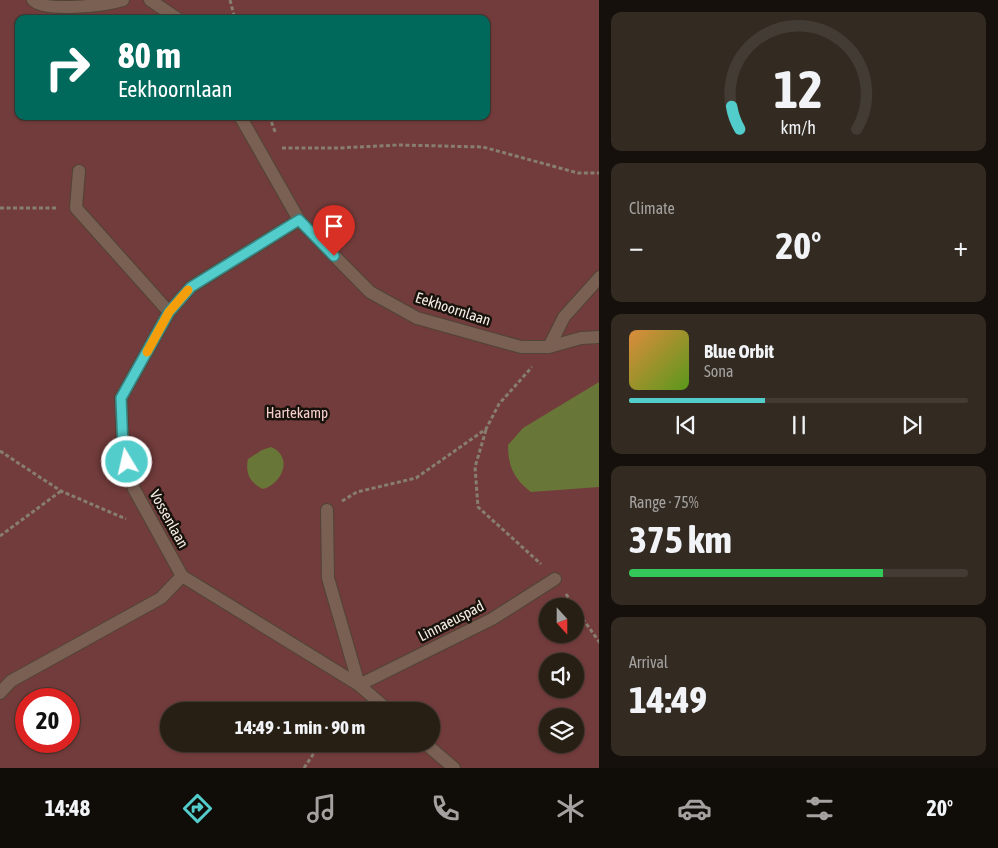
<!DOCTYPE html>
<meta charset="utf-8">
<style>
body{margin:0;font-family:"Asap Condensed",sans-serif;background:#332b22;color:#f1f3f6;height:100vh;display:flex;flex-direction:column;font-size:19px;white-space:nowrap}
*{box-sizing:border-box;margin:0}
p{font-size:16px;color:#a4a2a0}
.icon{flex:none;width:28px;height:28px;fill:none;stroke:currentColor;stroke-width:2;stroke-linecap:round;stroke-linejoin:round}
.map{position:relative;flex:1;overflow:hidden}
.details{display:flex;flex-direction:column;gap:12px;padding:12px;background:#15100b;width:399px}
.details>*{flex:none}
.banner{position:absolute;left:15px;top:15px;width:475px;height:105px;border-radius:10px;box-shadow:0 1px 4px #0004,0 0 0 1px #433c34;background:#00695c;color:#fff;overflow:hidden}
.needle{width:32px;rotate:159deg}
.fabs{position:absolute;left:539px;top:598px;display:grid;gap:10px}
.fabs a{display:grid;place-items:center;width:45px;height:45px;border-radius:50%;background:#271e14;box-shadow:0 1px 4px #0004,0 0 0 1px #433c34;font-size:25px}
.speed{position:absolute;left:15px;top:688px;display:flex;gap:10px;font-size:25px;font-weight:700;text-align:center}
.speed>*{display:grid;place-content:center;width:65px;height:65px;border-radius:50%;background:#271e14;box-shadow:0 1px 4px #0004,0 0 0 1px #433c34;line-height:1}
.speed .limit{border:8px solid #d22;background:#fff;color:#111}
.pin{position:absolute;display:grid;place-items:center;width:42px;height:42px;color:#fff;margin:-51px -21px;border-radius:50% 50% 50% 0;rotate:-45deg;box-shadow:0 0 5px #0007}
.pin .icon{rotate:45deg}
.me{position:absolute;width:55px;margin:-28px;rotate:351deg;stroke-linejoin:round;filter:drop-shadow(0 0 4px #0008)}
.turn{display:flex;align-items:center;gap:18px;height:105px;padding:0 20px;font-size:22px}
.turn .icon{width:65px;height:65px;stroke-width:2.5}
.turn b{display:block;font-size:35px;line-height:42px}
.big{font-size:38px;font-weight:700;line-height:1.1}
.details .widget{flex:1;display:flex;flex-direction:column;justify-content:center;gap:8px;min-width:0;padding:0 18px;border-radius:10px;background:#332b22}
.details .dial{align-items:center;gap:0}
.dial svg{height:130px;overflow:visible;fill:none;stroke:#433c34;stroke-width:7;stroke-linecap:round;text-anchor:middle}
.dial text{fill:#f1f3f6;stroke:none}
.song{display:flex;align-items:center;gap:15px}
.cover{width:60px;height:60px;border-radius:8px;background:linear-gradient(135deg,hsl(30 70% 55%),hsl(90 70% 35%))}
.played{height:5px;border-radius:2px;background:linear-gradient(90deg,#53cdcb 40%,#433c34 40%)}
.keys{display:flex;justify-content:space-around;direction:ltr}
.heat{display:flex;justify-content:space-between;align-items:center;font-size:28px;direction:ltr}
.charge{height:8px;border-radius:4px;background:linear-gradient(90deg,#34c759 75%,#433c34 0)}
.trip{position:absolute;left:160px;top:702px;width:280px;height:50px;border-radius:25px;background:#271e14;box-shadow:0 1px 4px #0004,0 0 0 1px #433c34;font-weight:700;line-height:50px;text-align:center}
.dock{display:flex;height:80px;justify-content:space-around;align-items:center;background:#100c08;color:#a4a2a0}
.dock .icon{width:35px;height:35px}
.dock .current{color:#53cdcb}
.dock b{font-size:22px;color:#f1f3f6}
main{display:flex;flex:1;min-height:0}
.map>svg:first-child{display:block}
</style>
<main>
<div class="map">
<svg width="600" height="768" viewBox="0 0 600 768">
<rect width="100%" height="100%" fill="#34281a"/>
<path fill="#733c3c" fill-rule="evenodd" d="M0,0H599V768H0ZM19,19H486V116H19ZM548,606H575V634H548ZM548,661H575V689H548ZM26,699H69V741H26ZM169,711H431V744H169ZM548,716H575V744H548Z"/>
<path fill="#687637" d="M599,382V487L531,492C514,479 508,466 508,445L523,428Z
M271,447C294,457 282,484 263,489C250,483 245,473 248,459L262,450Z"/>
<g fill="none" stroke-linecap="round" stroke-linejoin="round">
<g stroke="#4f4436" stroke-width="14">
<path id="service" d="M33,0C45,13 107,5 123,0
M150,0L178,19
M240,116L299,220L370,292L417,318L521,347H549L581,338L600,337
M79,171L76,208L169,312
M549,347L564,317L600,277
M327,510L328,578L359,685
M182,576L359,685
M0,693L11,681L161,598L182,576L134,489L123,449L121,398L169,312L191,287L299,220
M389,711L359,685L492,619L555,579
M426,744L454,768"/>
</g>
<path stroke="#877d71" stroke-width="3" stroke-dasharray="4 2.5" stroke-linecap="butt" d="M230,0L235,19
M269,116L276,134
M282,148H338L399,145L483,147L578,173H600
M0,208H57
M486,430L475,467L478,507L541,564
M0,451L61,491L126,519
M342,501L357,492L416,478L486,429L499,404L532,367
M0,536L61,491
M566,594L574,606
M575,608L600,643
M342,711L348,701
M304,768L320,744"/>
<use href="#service" stroke="#7a6053" stroke-width="12"/>
</g>
<g fill="none" stroke-linecap="round" stroke-linejoin="round">
<g stroke="#368584" stroke-width="12">
<path id="route" d="M127,462L123,449L121,398L169,312L191,287L299,220L334,256"/>
</g>
<use href="#route" stroke="#53cdcb" stroke-width="9"/>
<path stroke="#f59e0b" stroke-width="9" d="M147,352L169,312L188,290"/>
</g>
<g text-anchor="middle" stroke-width="5" stroke-linejoin="round" paint-order="stroke">
<g font-size="15" fill="#f6eee5" stroke="#17120b">
<text transform="translate(453 309) rotate(18)" y="5">Eekhoornlaan</text>
<text transform="translate(169 519) rotate(61)" y="5">Vossenlaan</text>
<text transform="translate(451 621) rotate(-27)" y="5">Linnaeuspad</text>
</g>
<g font-size="15" fill="#f7cecc" stroke="#17120b">
<text x="297" y="418">Hartekamp</text>
</g>
</g>
</svg>
<div class="fabs">
<a><svg class="needle" viewBox="-14 -14 28 28"><path d="M0-13l5 13h-10z" fill="#e53935"/><path d="M0 13l5-13h-10z" fill="#a4a2a0"/></svg></a>
<a><svg class="icon" aria-label="sound" viewBox="0 0 24 24"><path d="M4 9h4l5-4v14l-5-4H4zM17 9q2 3 0 6"/></svg></a>
<a><svg class="icon" aria-label="layers" viewBox="0 0 24 24"><path d="M12 4l9 5-9 5-9-5zM3 14l9 5 9-5"/></svg></a>
</div>
<div class="speed"><div class="limit">20</div></div>
<div class="pin" style="left:334px;top:256px;background:#d93025"><svg class="icon" aria-label="arrive" viewBox="0 0 24 24"><path d="M6 21V4h12l-3 4 3 4H6"/></svg></div>
<svg class="me" style="left:127px;top:462px" viewBox="-20 -20 40 40"><circle r="17" fill="#53cdcb" stroke="#fff" stroke-width="3"/><path d="M0-11L8 9 0 5-8 9z" fill="#fff"/></svg>
<div class="trip">14:49 · 1 min · 90 m</div>
<div class="banner">
<div class="turn"><svg class="icon" aria-label="right" viewBox="0 0 24 24"><path d="M7 20v-9h11M14 6l5 5-5 5"/></svg><div><b>80 m</b>Eekhoornlaan</div></div>
</div>
</div>
<section class="details">
<div class="widget dial"><svg viewBox="0 0 100 80">
<path d="M14 69A42 42 0 1 1 86 69"/>
<path d="M14 69A42 42 0 0 1 9 55" stroke="#53cdcb"/>
<text x="50" y="56" font-size="32" font-weight="700">12</text>
<text x="50" y="72" font-size="11">km/h</text>
</svg></div>
<div class="widget"><p>Climate</p>
<div class="heat"><a>−</a><b class="big">20°</b><a>+</a></div>
</div>
<div class="widget">
<div class="song"><i class="cover"></i><div><b>Blue Orbit</b><p>Sona</p></div></div>
<div class="played"></div>
<div class="keys"><svg class="icon" aria-label="previous" viewBox="0 0 24 24"><path d="M18 5L8 12l10 7zM5 5v14"/></svg><svg class="icon" aria-label="pause" viewBox="0 0 24 24"><path d="M8 5v14M16 5v14"/></svg><svg class="icon" aria-label="next" viewBox="0 0 24 24"><path d="M6 5l10 7-10 7zM19 5v14"/></svg></div>
</div>
<div class="widget"><p>Range · 75%</p><b class="big">375 km</b><div class="charge"></div></div>
<div class="widget"><p>Arrival</p><b class="big">14:49</b></div>
</section>
</main>
<nav class="dock">
<b>14:48</b>
<svg class="icon current" aria-label="directions" viewBox="0 0 24 24"><path d="M12 3l9 9-9 9-9-9zM9 14v-3h6M13 9l2 2-2 2"/></svg>
<svg class="icon" aria-label="music" viewBox="0 0 24 24"><path d="M9 18V5l10-2v13"/><circle cx="6" cy="18" r="3"/><circle cx="16" cy="16" r="3"/></svg>
<svg class="icon" aria-label="phone" viewBox="0 0 24 24"><path d="M5 4h4l2 5-3 2q2 4 5 5l2-3 5 2v4C11 20 4 13 5 4z"/></svg>
<svg class="icon" aria-label="climate" viewBox="0 0 24 24"><path d="M12 3v18M4 7l16 10M4 17L20 7"/></svg>
<svg class="icon" aria-label="car" viewBox="0 0 24 24"><path d="M5 17H2v-5l4-1 3-4h7l3 4 3 1v5h-3M9 17h6M6 11h13"/><circle cx="7" cy="17" r="2"/><circle cx="17" cy="17" r="2"/></svg>
<svg class="icon" aria-label="filters" viewBox="0 0 24 24"><path d="M4 7h16M4 17h16"/><circle cx="9" cy="7" r="2"/><circle cx="15" cy="17" r="2"/></svg>
<b>20°</b>
</nav>
